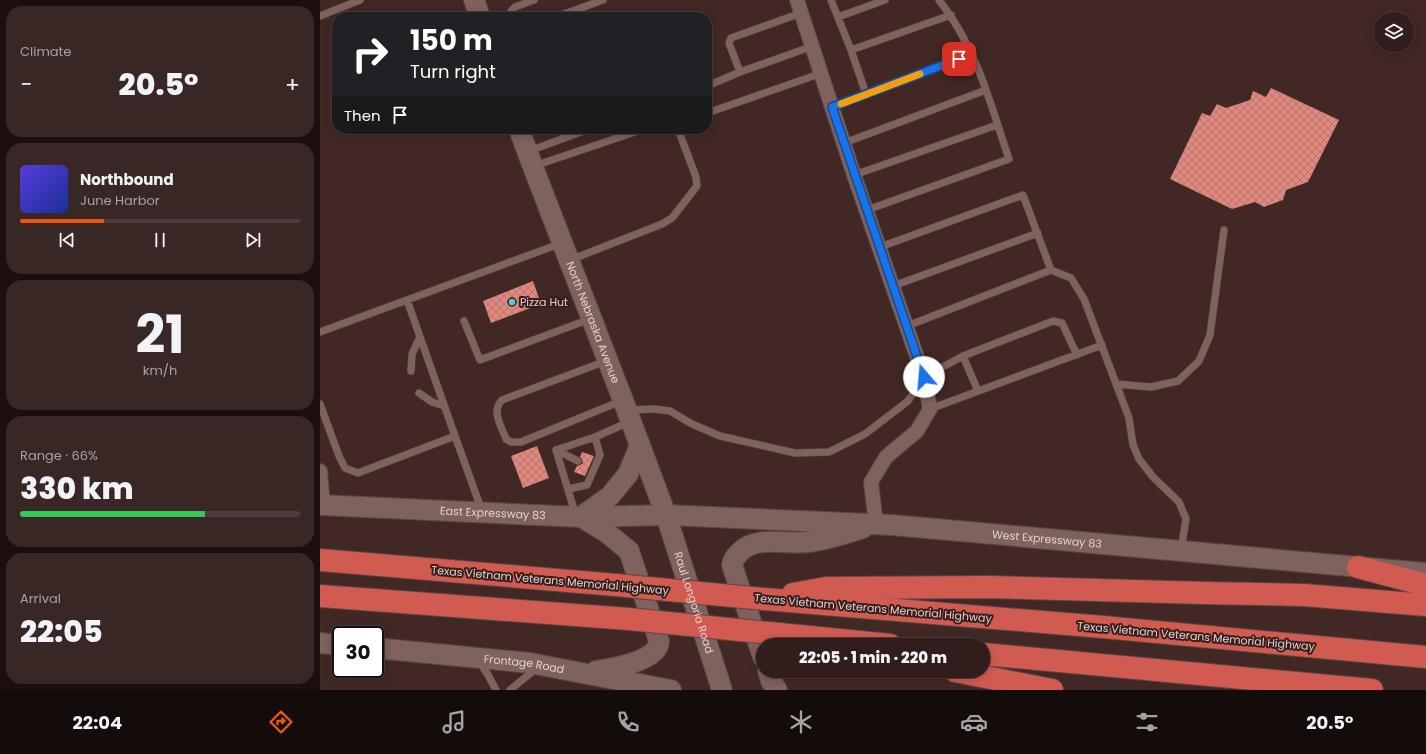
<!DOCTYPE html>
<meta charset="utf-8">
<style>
body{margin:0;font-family:Poppins,sans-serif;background:#392725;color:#f1f3f6;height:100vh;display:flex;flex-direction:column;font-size:15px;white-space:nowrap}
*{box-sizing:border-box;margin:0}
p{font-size:13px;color:#a8a2a3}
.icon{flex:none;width:22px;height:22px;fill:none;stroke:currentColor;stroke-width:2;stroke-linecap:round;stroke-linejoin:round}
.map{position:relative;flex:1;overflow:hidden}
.side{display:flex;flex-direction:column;gap:6px;padding:6px;background:#1b100f;width:320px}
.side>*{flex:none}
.banner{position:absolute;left:12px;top:12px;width:380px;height:122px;border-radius:16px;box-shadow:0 2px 10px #0003,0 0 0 1px #4c3c3b;background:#202124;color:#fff;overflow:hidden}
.buttons{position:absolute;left:1054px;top:12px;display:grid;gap:8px}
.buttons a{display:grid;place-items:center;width:40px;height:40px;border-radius:50%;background:#311e1c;box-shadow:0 2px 10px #0003,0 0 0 1px #4c3c3b;font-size:20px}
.speed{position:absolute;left:12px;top:626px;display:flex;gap:8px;font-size:20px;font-weight:700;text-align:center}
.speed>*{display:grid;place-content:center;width:52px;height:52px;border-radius:50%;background:#311e1c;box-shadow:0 2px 10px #0003,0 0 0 1px #4c3c3b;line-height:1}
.speed .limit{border:2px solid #111;border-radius:6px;background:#fff;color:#111}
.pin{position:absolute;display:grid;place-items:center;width:34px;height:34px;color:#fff;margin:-17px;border-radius:8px;box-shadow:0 2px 6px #0006}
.me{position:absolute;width:44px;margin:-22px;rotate:342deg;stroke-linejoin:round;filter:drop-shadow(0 0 3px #0008)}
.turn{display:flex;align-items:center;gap:14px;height:84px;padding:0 12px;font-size:18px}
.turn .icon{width:52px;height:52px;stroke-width:2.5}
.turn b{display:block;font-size:28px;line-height:34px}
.then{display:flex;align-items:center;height:38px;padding:0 12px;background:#0003;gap:8px;font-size:15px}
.big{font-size:30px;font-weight:800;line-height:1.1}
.side .tile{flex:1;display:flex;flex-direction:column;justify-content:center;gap:6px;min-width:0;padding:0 14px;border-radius:16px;background:#392725}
.side .dial{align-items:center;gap:0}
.dial b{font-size:52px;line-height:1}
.song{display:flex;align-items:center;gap:12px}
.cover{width:48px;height:48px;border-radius:6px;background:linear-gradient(135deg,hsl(250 70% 55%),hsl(230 70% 35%))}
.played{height:4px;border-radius:2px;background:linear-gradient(90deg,#ea580c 30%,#4c3c3b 30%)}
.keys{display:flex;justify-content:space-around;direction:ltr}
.heat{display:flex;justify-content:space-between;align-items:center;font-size:22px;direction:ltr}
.charge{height:6px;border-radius:3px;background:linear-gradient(90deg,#34c759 66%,#4c3c3b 0)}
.trip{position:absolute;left:436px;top:638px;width:234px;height:40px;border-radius:20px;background:#311e1c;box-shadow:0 2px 10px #0003,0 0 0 1px #4c3c3b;font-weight:800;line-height:40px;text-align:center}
.tab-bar{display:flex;height:64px;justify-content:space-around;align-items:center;background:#140c0b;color:#a8a2a3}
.tab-bar .icon{width:28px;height:28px}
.tab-bar .current{color:#ea580c}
.tab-bar b{font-size:18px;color:#f1f3f6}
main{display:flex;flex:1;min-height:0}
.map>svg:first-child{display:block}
</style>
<main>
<section class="side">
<div class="tile"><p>Climate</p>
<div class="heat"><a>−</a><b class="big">20.5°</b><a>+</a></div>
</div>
<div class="tile">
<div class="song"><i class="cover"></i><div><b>Northbound</b><p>June Harbor</p></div></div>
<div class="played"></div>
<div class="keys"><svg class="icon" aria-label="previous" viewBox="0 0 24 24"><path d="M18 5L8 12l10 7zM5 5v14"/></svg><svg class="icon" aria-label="pause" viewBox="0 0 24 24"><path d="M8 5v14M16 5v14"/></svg><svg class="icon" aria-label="next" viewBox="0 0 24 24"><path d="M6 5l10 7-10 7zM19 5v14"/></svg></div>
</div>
<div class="tile dial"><b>21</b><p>km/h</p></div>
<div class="tile"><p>Range · 66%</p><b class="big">330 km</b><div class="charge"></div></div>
<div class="tile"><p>Arrival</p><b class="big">22:05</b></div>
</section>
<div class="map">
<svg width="1106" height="690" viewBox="0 0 1106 690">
<defs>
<pattern id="building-cross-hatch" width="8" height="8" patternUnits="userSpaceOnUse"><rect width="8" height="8" fill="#de887e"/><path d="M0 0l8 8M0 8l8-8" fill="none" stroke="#b8766e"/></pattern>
</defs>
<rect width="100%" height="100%" fill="#412825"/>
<path fill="url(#building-cross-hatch)" d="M951,88L1019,120L988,182L966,190L963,200L944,207L935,202L912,209L850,179L882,113L890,116L897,104L906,108L930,100L933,91L946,97Z
M213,281L221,304L171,323L163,301Z
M217,446L229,478L203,488L191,456Z
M262,452L274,456L265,476L254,472L257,466L260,465L263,463L262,459L260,457Z"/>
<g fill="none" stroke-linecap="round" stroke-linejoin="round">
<g stroke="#5b4644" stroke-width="8">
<path id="lane" d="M511,0L531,50
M481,13L411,38L409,43L420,72L493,46
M0,16L40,0
M186,17L195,7L214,0
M236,17L283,0
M518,17L565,0
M387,86L420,72
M546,94L531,50L631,15
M512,107L653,54
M387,113L502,73
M524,143L666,90
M209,151L269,129
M214,166L324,129
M534,175L677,125
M547,210L689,159C670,103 657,48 619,0
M560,247L703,195L731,270L587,326
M250,260L342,224L352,218L377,186L376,177L358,129
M731,270L751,278L764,299L809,418L813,445L819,459L833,477L859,502L866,519L861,550
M573,286L718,233
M144,321L160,360L270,319
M0,332L242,243
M643,356L658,391
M286,361L182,400C171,412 181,425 186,439L191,442H201L301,401
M91,371L92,354L100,337
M796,384L831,387L858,381L879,361L890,335L904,230
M99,393L112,402L124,406
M0,404L19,456L25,468L38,473L135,436L87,300
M610,409L782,345
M309,410L334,409L350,411L372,424L400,436L475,453L509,452L545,434L588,401L604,377L643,356L733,321L742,323L757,355
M135,436L162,511
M236,450L258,461
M248,489L267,485L280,455L275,437
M256,516L236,450L275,437L309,422
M158,661L167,673L176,690
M190,690L218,667"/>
</g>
<g stroke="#5b4644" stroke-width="16">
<path id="street" d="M477,0L534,175L604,377L610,409L597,431L566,457L551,482L556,524
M0,471L3,505"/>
</g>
<g stroke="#5b4644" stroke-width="22">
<g id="secondary">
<path d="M154,0L160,17"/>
<path id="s1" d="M199,129L213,167L303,400L346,515L402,690"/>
<path id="s2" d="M0,505L261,517L346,515L572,525L1106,573"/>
<path d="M261,517L286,532L309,551L339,641C339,661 291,669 276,671"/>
<path d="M261,517L290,496L308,474L320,445"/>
<path d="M0,643L21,645"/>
<path id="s3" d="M55,648L210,663L351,690"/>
<path d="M443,657L412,565C413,559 416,556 420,552C437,535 466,545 488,542C507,540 524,534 543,528"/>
<path d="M448,671L451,681L457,690"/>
</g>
</g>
<g stroke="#5b4644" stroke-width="24">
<path id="highway" d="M0,560L296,585
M1038,567L1106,585
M473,594L506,588L670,587L885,593L984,595L1106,605
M0,596L309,619
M444,599L783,627L1106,657
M459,634L570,645
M663,654L1052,690
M635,671L732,690"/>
</g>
<use href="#lane" stroke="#7f615d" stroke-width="7"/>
<use href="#street" stroke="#7f615d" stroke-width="14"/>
<use href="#secondary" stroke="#7f615d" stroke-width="20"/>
<use href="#highway" stroke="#d15a51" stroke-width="22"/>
<g stroke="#5b4644" stroke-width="24" stroke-linecap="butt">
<path id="highway-bridge" d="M296,585L444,599
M309,619L459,634"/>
</g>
<use href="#highway-bridge" stroke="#d15a51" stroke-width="22"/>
</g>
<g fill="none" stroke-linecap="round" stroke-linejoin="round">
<g stroke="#114b97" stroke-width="10">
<path id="route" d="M604,377L512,107L639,59"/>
</g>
<use href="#route" stroke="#1a73e8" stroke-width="7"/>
<path stroke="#f59e0b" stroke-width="7" d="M521,104L600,74"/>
</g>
<circle fill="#53cbda" stroke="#371e1b" stroke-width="1.5" cx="192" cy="302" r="4"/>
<g text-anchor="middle" stroke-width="4" stroke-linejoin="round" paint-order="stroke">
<g font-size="11" fill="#e2d0ce" stroke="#371e1b" text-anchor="start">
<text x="200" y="306">Pizza Hut</text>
</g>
<g font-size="11" fill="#e2d0ce" stroke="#371e1b">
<text dy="4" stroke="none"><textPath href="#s1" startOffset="207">North Nebraska Avenue</textPath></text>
<text dy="4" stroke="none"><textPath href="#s2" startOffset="173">East Expressway 83</textPath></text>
<text dy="4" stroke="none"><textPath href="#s2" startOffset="728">West Expressway 83</textPath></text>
<text transform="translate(230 580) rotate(5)" y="4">Texas Vietnam Veterans Memorial Highway</text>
<text dy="4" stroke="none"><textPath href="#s1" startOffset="505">Raul Longoria Road</textPath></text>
<text transform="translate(553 608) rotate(5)" y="4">Texas Vietnam Veterans Memorial Highway</text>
<text transform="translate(876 636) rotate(5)" y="4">Texas Vietnam Veterans Memorial Highway</text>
<text dy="4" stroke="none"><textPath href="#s3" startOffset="150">Frontage Road</textPath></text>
</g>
</g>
</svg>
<div class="buttons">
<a><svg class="icon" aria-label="layers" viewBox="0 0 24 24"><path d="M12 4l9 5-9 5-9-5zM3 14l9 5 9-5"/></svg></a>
</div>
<div class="speed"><div class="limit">30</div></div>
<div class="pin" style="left:639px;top:59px;background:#d93025"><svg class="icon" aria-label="arrive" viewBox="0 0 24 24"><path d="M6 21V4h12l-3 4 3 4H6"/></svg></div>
<svg class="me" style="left:604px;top:377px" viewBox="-20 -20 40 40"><circle r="19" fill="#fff"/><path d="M0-13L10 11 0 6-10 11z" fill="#1a73e8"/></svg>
<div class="trip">22:05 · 1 min · 220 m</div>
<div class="banner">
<div class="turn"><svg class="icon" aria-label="right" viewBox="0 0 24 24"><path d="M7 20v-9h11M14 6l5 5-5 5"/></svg><div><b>150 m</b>Turn right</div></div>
<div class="then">Then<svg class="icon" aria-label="arrive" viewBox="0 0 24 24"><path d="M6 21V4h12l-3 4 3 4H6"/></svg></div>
</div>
</div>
</main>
<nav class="tab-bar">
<b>22:04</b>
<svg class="icon current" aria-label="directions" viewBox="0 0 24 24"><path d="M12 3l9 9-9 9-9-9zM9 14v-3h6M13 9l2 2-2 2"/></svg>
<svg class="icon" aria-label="music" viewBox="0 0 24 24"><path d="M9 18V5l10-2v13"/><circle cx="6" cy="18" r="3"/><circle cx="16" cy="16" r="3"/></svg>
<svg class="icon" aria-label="phone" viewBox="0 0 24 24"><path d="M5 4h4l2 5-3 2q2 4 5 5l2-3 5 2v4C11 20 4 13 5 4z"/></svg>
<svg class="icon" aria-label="climate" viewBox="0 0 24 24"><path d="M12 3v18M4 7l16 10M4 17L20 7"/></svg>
<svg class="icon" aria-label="car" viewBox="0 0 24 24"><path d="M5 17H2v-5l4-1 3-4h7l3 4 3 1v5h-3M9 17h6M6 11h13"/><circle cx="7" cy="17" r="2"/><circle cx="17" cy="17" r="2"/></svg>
<svg class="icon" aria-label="filters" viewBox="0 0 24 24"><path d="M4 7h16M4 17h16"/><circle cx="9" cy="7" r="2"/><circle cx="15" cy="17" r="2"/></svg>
<b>20.5°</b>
</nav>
